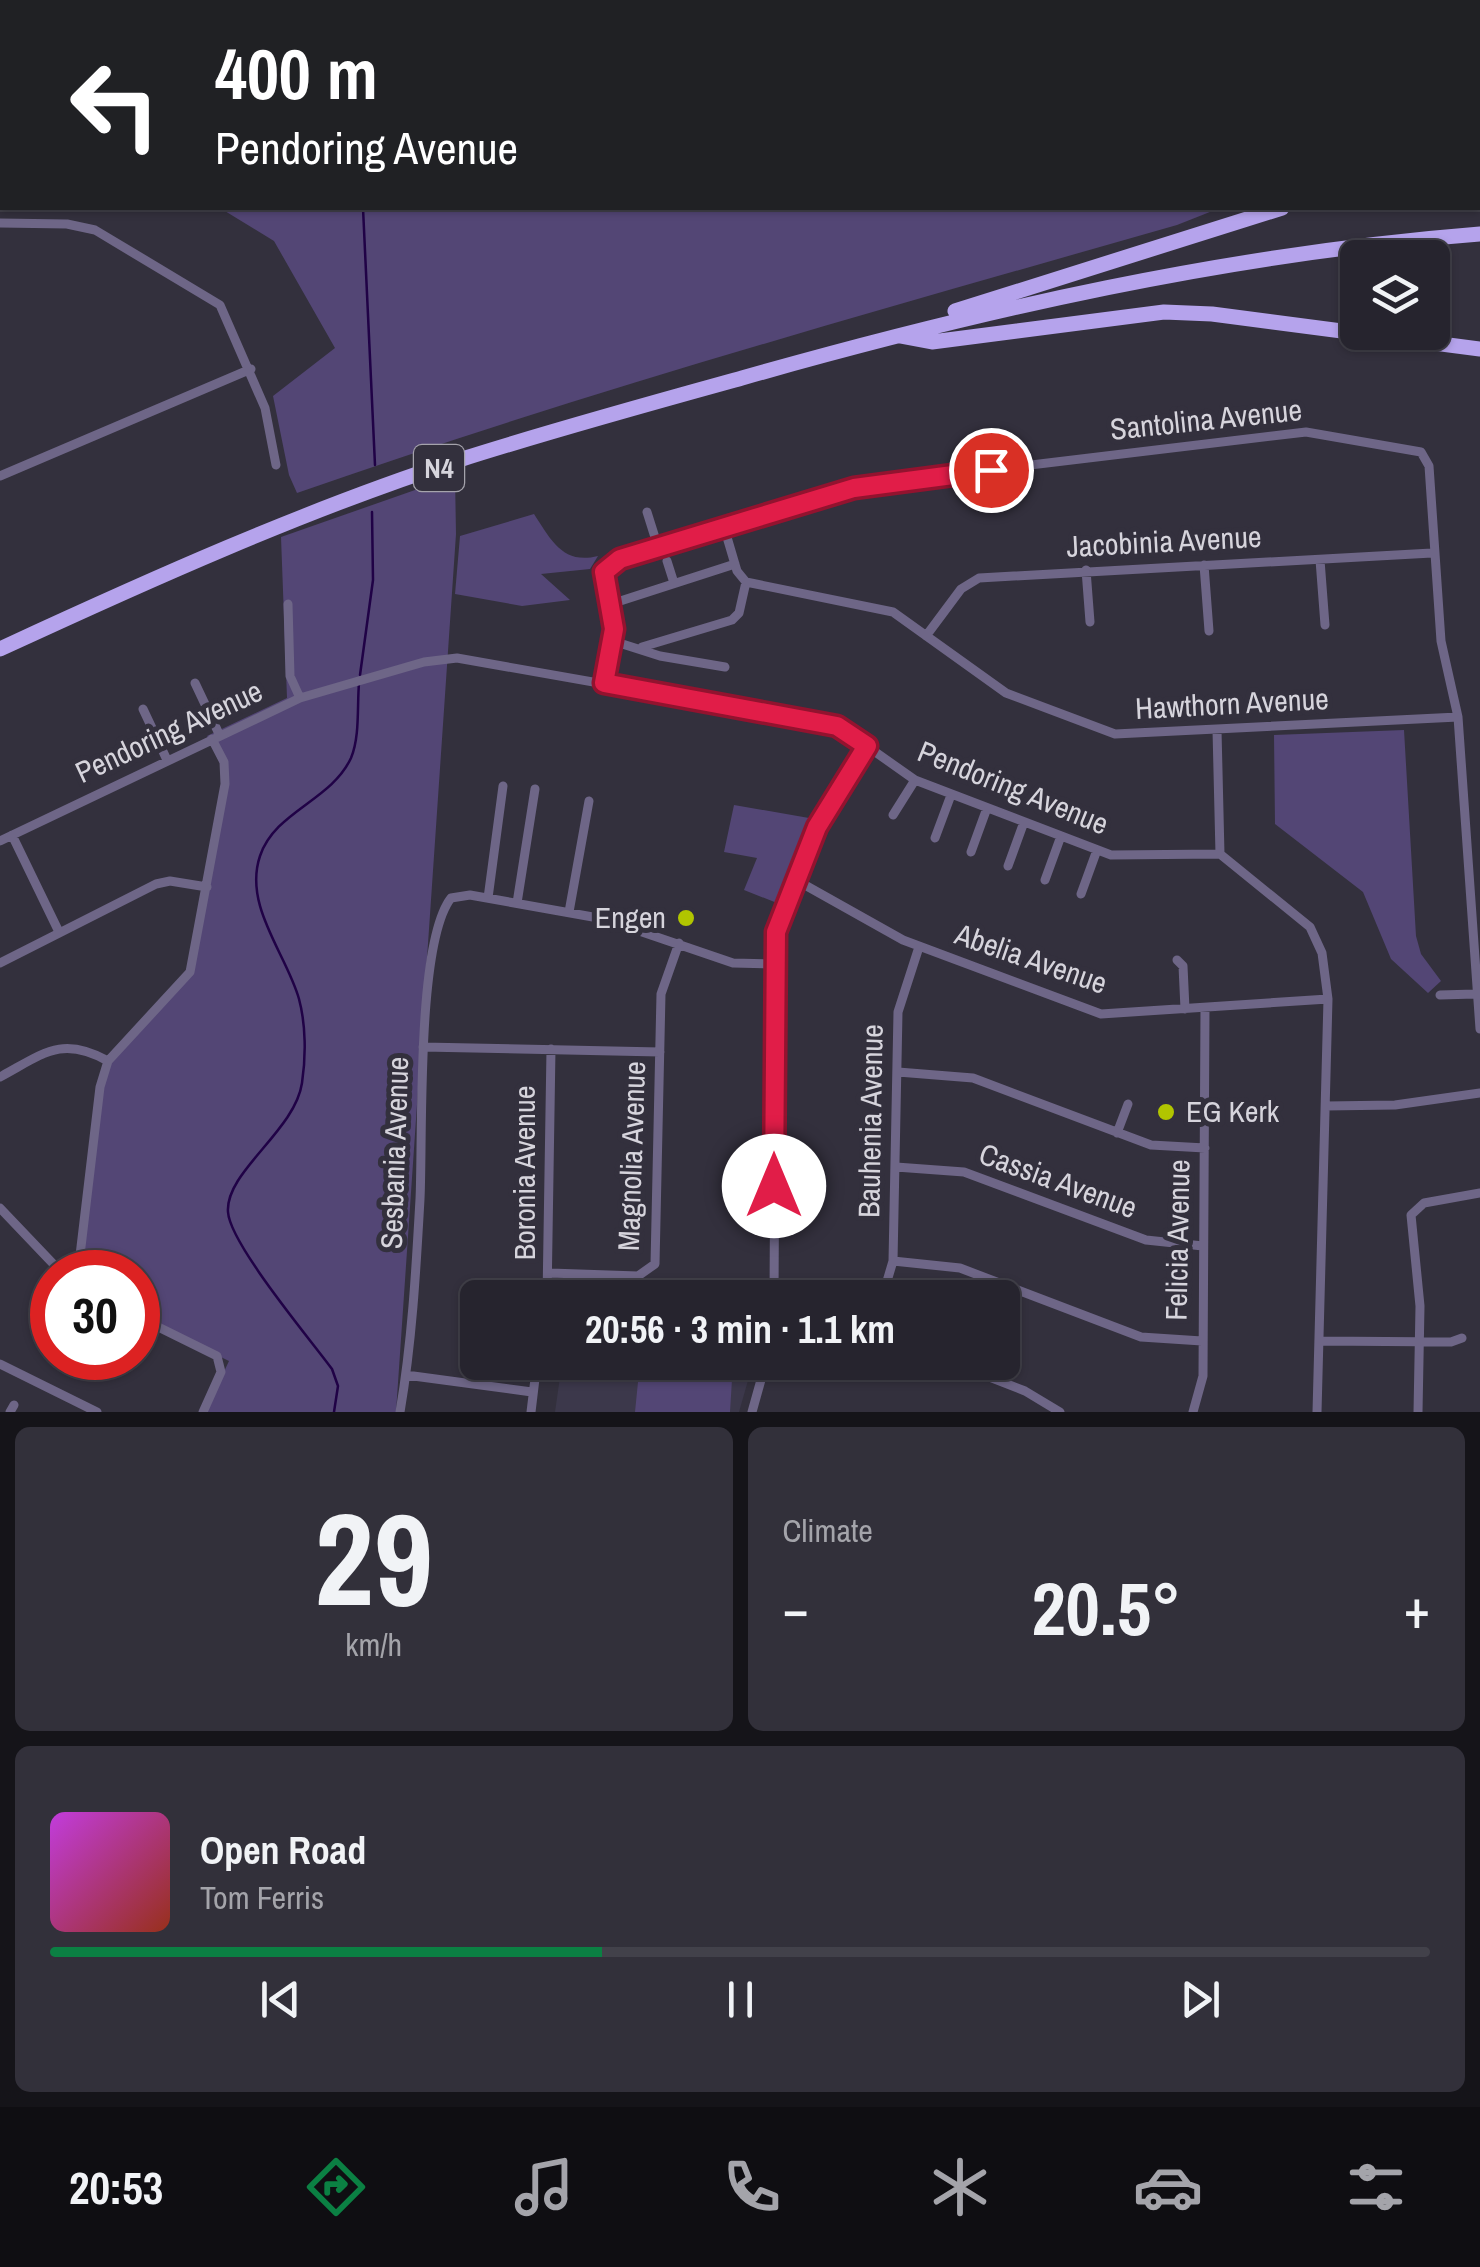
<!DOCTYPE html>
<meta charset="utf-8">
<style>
body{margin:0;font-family:"Archivo Narrow",sans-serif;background:#32303a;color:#f1f3f6;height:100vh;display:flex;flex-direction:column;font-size:38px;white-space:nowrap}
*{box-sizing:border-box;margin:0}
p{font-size:32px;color:#a4a4aa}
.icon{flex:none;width:55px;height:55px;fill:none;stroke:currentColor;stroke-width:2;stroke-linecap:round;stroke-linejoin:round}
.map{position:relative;height:1412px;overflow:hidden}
.drawer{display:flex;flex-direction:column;gap:15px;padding:15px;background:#151419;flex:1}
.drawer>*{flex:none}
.top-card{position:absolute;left:0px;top:0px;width:1480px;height:210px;box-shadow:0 2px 8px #0004,0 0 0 2px #42414a;background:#202124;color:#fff;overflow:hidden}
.buttons{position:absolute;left:1340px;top:240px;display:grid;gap:20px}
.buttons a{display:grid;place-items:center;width:110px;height:110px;border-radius:15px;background:#26242e;box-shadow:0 2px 8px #0004,0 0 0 2px #42414a;font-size:50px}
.speed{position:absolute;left:30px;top:1250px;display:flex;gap:20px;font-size:50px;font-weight:700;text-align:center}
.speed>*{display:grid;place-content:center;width:130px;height:130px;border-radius:50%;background:#26242e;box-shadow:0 2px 8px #0004,0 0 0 2px #42414a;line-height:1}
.speed .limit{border:15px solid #d22;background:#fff;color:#111}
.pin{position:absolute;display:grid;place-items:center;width:85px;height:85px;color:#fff;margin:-42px;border:5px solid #fff;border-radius:50%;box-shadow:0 2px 10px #0007}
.me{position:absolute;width:110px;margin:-55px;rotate:0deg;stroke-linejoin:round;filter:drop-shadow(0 0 8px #0008)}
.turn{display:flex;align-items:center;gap:35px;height:210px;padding:0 50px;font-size:45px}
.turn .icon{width:130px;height:130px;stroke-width:2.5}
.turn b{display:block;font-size:70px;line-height:85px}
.big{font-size:75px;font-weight:700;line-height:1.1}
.drawer .tile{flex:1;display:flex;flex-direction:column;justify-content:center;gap:15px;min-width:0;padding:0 35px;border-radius:15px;background:#32303a}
.drawer .dial{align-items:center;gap:0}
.dial b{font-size:130px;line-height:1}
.song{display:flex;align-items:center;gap:30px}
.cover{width:120px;height:120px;border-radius:15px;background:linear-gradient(135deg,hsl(290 70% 55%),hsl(10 70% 35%))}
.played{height:10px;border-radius:5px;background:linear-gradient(90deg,#0b8043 40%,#42414a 40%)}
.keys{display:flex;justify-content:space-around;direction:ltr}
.heat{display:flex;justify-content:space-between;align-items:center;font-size:55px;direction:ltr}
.drawer .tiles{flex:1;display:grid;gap:15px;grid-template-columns:1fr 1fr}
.tile:last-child{grid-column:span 2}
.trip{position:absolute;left:460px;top:1280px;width:560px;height:100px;border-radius:15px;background:#26242e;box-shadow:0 2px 8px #0004,0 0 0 2px #42414a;font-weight:700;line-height:100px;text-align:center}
.tabs{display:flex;height:160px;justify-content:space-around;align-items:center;background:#0f0e12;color:#a4a4aa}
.tabs .icon{width:70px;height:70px}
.tabs .current{color:#0b8043}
.tabs b{font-size:45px;color:#f1f3f6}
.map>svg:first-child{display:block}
</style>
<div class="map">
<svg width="1480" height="1412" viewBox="0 0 1480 1412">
<rect width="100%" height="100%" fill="#33303d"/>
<path fill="#3c384b" d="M1031,0H1319V2Z
M587,1283L761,1289L760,1298H572Z
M562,1363H753L739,1412H555Z"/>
<path fill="#534675" d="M13,0H1031L1033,2H14Z
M1319,0H1480V102L1478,2Z
M220,208H1220L1177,225C883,309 587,391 297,493L289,475L273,396L335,348L274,241Z
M455,476L456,534L396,1412H205L229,1361L138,1317V1272H81L104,1062L188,977L225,774L207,736L287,698L281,537Z
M534,514C551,540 563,565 598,556L590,569L541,574L570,600L522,606L455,594L460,536Z
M1404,730L1416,936L1421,954L1441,981L1428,993L1391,959L1363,892L1275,824L1274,735Z
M734,805L809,818L777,903L744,890L757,858L724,852Z
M640,1362L733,1363L730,1412H635Z"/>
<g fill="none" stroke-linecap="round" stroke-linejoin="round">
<path stroke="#200246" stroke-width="2.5" d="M385,0V2
M363,208L375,465
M360,675L373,580L372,512
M334,1412L338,1386L332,1369C310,1339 230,1244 228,1212C225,1172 295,1131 302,1083C306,1057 306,1025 299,999C287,955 243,906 260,856C275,811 331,801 351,758C360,737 357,706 359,683"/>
<path stroke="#6e6687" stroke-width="9" d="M0,223L67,224L95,230L220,305L265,408L276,465
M0,476L251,369
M647,512L658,547
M724,527L737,571L746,582L893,612L1006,693L1115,734L1458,717
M1320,560L1325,625
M667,561L674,583
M1204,565L1209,631
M1086,570L1090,622
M288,604L290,676L300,698
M611,604L735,564
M926,636L961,589L979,578L1432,553
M613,641L660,656L725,667
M642,647L732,620L739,613L746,582
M195,683L220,736
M604,683L615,629L604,577L609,565L808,500L914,479L1306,432L1421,452L1429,466L1441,641L1458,717L1480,1029
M143,709L167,760
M1217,730L1220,854
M893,815L915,780
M12,835L59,932
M935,838L951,795
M0,841L300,698L424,662L457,658L837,725L915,780L1111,855L1220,854L1310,927L1322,953L1328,999L1317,1412
M971,852L987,808
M1008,866L1024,822
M796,880L903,940L1101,1014L1328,999
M1045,880L1061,836
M1081,894L1097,850
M488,898L503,786
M517,903L535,789
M569,912L589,801
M1177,960L1183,966L1185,1009
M0,963L156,884L170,881L207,887
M1440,995L1475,994
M423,1047L660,1052
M898,1072L973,1078L1151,1145L1205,1148
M0,1077C43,1054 61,1035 108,1061
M1326,1106L1395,1105L1480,1093
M1117,1133L1128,1104
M896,1167L964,1172L1146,1240L1203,1246
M0,1208L61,1272
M893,1261L960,1268L1141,1337L1202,1341
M78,1272L100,1087L108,1061L190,972L225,784L224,762L212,739
M550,1273L638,1276L655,1264L661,994L679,943
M547,1298L551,1049
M774,1298L776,932L817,827L867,746
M882,1298L893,1261L898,1012L919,947
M138,1317L217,1356L221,1372L203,1412
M1320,1341L1451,1342L1462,1338
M951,1362L1025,1391L1060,1412
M0,1364L97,1412
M406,1375L532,1392
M10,1412L14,1405
M400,1412C412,1342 416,1270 420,1199C423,1136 416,943 451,898L470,895L604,919L733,963L774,964
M531,1412L537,1362
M752,1412L766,1362
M1193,1412L1203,1376L1205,1008
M1418,1412L1420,1306L1411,1215L1424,1203L1480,1193"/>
<path stroke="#b5a3ec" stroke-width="15" d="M1478,136L1480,135
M955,311L1282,208
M900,336L932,342L1164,312L1212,314L1480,349
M0,649C147,581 305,510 459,460C553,430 648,404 742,378C985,309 1228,254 1480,234"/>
</g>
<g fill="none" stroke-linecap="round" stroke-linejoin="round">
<g stroke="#92132f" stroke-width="25">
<path id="route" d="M774,1186L776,932L817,827L867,746L837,726L604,683L614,629L604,572L620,559L854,488L991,470"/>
</g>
<use href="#route" stroke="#e11d48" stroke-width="18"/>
</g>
<g fill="#b1c500" stroke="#33303d" stroke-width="4">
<circle cx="686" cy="918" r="10"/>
<circle cx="1166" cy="1112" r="10"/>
</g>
<g text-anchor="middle" stroke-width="10" stroke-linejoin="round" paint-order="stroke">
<rect fill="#33303d" stroke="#a5a3ac" stroke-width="2.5" x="414" y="445" width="50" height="46" rx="8"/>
<g font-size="28" font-weight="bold" fill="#d6d4dc">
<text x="439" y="478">N4</text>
</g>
<g font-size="30" fill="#d6d4dc" stroke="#33303d">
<text transform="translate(1206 420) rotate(-6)" y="10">Santolina Avenue</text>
<text transform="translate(1164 542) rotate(-3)" y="10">Jacobinia Avenue</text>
<text transform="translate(1232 704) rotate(-3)" y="10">Hawthorn Avenue</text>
<text transform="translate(169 732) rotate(-25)" y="10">Pendoring Avenue</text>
<text transform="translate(1013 788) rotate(22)" y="10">Pendoring Avenue</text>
<text transform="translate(1031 959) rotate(19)" y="10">Abelia Avenue</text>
<text transform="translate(871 1121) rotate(-89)" y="10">Bauhenia Avenue</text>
<text transform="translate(395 1153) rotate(-88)" y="10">Sesbania Avenue</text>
<text transform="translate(632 1156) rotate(-88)" y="10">Magnolia Avenue</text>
<text transform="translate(525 1173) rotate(-90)" y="10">Boronia Avenue</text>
<text transform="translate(1058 1181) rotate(20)" y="10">Cassia Avenue</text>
<text transform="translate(1178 1240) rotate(-89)" y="10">Felicia Avenue</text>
</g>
<g font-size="30" fill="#d6d4dc" stroke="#33303d" text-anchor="end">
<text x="666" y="928">Engen</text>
<text x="1186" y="1122" text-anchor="start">EG Kerk</text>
</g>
</g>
</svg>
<div class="buttons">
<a><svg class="icon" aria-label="layers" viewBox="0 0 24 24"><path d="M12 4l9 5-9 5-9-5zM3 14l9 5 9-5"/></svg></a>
</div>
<div class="speed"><div class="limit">30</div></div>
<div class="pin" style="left:991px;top:470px;background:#d93025"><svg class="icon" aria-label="arrive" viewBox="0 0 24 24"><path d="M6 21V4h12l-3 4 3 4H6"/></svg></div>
<svg class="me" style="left:774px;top:1186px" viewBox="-20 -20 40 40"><circle r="19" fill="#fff"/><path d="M0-13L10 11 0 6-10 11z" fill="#e11d48"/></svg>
<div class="trip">20:56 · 3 min · 1.1 km</div>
<div class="top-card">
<div class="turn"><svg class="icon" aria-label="left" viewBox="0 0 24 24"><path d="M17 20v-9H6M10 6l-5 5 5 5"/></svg><div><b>400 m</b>Pendoring Avenue</div></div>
</div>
</div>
<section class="drawer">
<div class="tiles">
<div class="tile dial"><b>29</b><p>km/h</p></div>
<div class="tile"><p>Climate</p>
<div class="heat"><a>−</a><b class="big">20.5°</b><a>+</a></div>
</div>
<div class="tile">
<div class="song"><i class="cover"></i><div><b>Open Road</b><p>Tom Ferris</p></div></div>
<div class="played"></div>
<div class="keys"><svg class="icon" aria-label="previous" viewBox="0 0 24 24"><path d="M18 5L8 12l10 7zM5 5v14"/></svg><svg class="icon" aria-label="pause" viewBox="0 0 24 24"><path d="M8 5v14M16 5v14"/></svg><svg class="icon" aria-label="next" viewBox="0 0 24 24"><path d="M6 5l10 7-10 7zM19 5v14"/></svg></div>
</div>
</div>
</section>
<nav class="tabs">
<b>20:53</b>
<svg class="icon current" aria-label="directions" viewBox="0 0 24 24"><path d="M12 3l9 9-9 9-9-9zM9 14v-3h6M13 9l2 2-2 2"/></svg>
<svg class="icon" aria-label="music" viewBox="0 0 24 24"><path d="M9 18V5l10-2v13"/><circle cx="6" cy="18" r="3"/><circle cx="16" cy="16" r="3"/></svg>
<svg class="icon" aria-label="phone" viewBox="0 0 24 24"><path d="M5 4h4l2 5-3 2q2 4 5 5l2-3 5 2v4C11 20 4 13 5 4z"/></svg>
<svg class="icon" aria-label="climate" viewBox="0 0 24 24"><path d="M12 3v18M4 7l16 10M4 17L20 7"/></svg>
<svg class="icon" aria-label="car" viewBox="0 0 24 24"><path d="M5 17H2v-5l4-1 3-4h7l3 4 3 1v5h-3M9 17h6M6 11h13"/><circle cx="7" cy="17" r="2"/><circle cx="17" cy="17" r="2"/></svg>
<svg class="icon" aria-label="filters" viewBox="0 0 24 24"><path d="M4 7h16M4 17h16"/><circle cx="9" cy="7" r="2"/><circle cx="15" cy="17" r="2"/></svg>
</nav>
